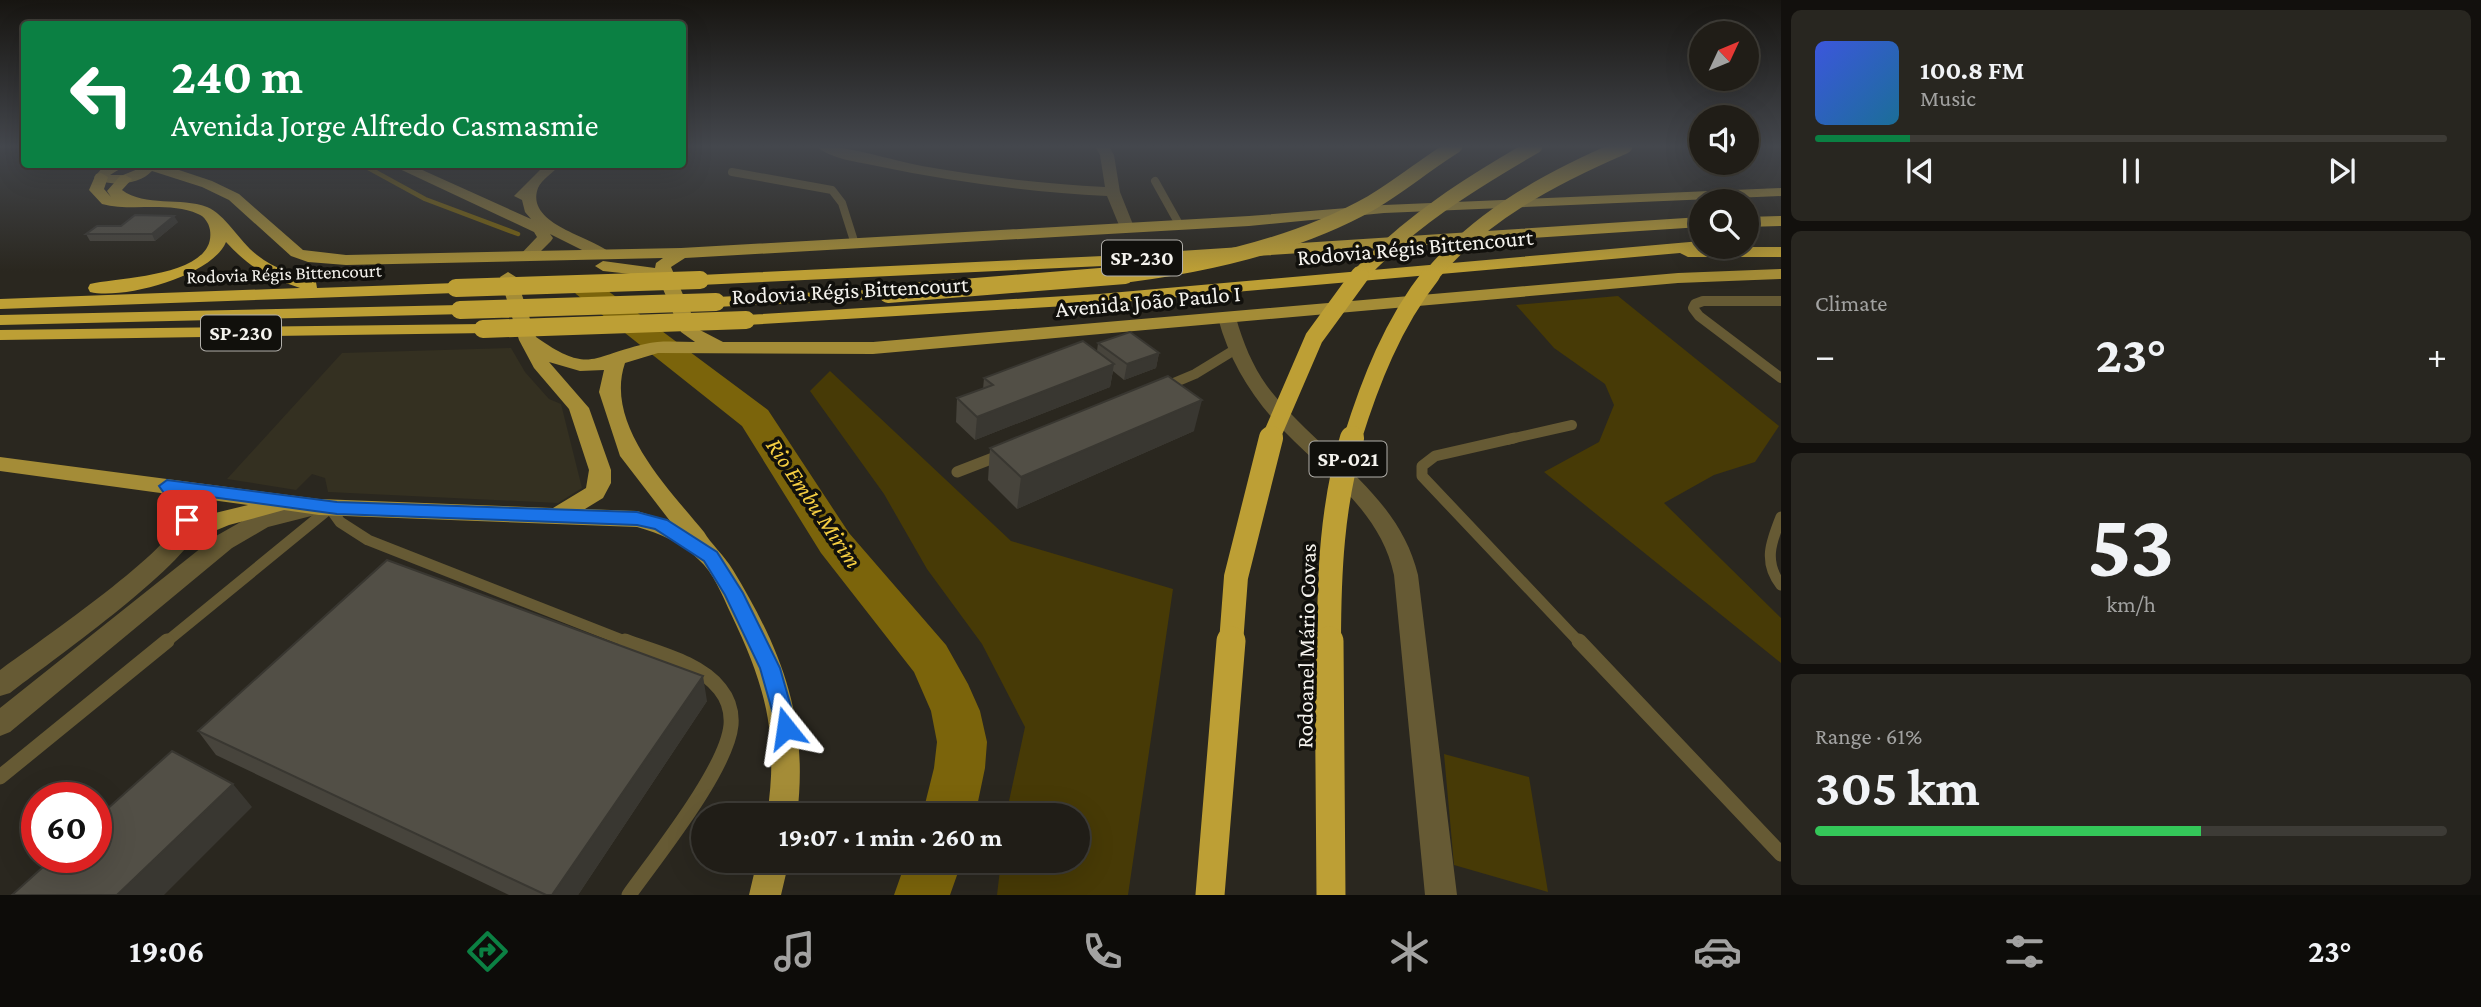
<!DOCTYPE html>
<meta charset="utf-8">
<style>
body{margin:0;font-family:"Crimson Pro",serif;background:#282620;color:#f1f3f6;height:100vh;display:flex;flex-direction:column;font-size:26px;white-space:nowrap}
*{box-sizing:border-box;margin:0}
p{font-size:23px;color:#a2a2a1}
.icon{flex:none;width:38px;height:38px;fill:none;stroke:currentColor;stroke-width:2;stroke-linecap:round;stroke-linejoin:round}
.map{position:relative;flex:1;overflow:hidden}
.side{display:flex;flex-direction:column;gap:10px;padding:10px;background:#12100d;width:700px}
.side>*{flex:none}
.banner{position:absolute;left:21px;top:21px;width:665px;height:147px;border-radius:7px;box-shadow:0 7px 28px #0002,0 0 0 2px #3d3b36;background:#0b8043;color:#fff;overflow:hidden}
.needle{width:46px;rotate:46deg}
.controls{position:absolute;left:1689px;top:21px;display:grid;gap:14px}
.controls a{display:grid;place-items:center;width:70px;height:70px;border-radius:50%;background:#201d17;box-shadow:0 7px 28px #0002,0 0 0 2px #3d3b36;font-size:35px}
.speed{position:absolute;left:21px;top:782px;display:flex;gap:14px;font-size:35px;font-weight:700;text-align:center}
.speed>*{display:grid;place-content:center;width:91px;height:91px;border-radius:50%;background:#201d17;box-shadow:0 7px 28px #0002,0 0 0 2px #3d3b36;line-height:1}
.speed .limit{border:10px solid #d22;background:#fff;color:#111}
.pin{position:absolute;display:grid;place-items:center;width:60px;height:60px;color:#fff;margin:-30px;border-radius:14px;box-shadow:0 4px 10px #0006}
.me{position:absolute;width:77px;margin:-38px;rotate:345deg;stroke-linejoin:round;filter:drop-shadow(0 0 5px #0008)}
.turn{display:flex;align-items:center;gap:24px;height:147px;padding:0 35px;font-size:32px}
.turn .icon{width:91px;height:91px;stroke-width:2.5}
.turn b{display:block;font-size:49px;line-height:60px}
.big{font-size:52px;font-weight:700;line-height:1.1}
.side .card{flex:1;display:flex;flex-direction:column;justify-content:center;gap:10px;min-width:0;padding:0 24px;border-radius:10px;background:#282620}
.side .dial{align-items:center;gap:0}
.dial b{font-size:91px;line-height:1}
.song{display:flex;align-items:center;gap:21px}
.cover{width:84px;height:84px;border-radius:10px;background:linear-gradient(135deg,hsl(230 70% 55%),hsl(200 70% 35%))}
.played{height:7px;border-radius:4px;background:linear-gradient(90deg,#0b8043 15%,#3d3b36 15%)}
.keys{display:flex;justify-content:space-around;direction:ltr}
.heat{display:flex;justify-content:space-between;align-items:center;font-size:38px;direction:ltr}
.charge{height:10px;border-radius:5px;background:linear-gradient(90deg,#34c759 61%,#3d3b36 0)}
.trip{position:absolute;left:691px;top:803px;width:399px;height:70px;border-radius:35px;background:#201d17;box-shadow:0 7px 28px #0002,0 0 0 2px #3d3b36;font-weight:700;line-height:70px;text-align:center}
.dock{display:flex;height:112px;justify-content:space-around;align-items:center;background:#0d0c09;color:#a2a2a1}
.dock .icon{width:49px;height:49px}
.dock .current{color:#0b8043}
.dock b{font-size:32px;color:#f1f3f6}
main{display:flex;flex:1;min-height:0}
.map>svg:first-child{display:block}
</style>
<main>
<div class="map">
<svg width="1781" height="895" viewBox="0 0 1781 895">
<rect width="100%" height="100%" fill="#2a271f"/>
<path fill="#343021" d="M511,348L525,372L549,399L561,404L582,488L558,503L328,492L325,478L312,474L296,490L227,479L342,353Z"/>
<path fill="#473a06" d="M1618,296L1779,426L1755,462L1714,475L1664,503L1781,618V663L1544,472L1599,442L1614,405L1605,384L1554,348L1516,305Z
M830,371L1011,541L1173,589L1128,895H997L1001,861H1078V816L1006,815L1025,727L982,644L927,569L884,494L810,391Z
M1444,754L1529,777L1548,892L1454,865Z"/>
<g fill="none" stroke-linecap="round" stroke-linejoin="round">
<path stroke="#7b640b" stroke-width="4.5" d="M361,164L425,199L518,234"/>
<path fill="#7b640b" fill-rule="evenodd" d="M586,279L596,282L768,410L849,533L946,645L968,684L980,711L987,742L985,768L975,816H922L934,768L937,742L931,711L914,672L821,553L742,426L576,294L571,288L576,282Z
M906,861H962L950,895H894Z"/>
<path stroke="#665a34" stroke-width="8" d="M732,172L832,190L842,203L855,244
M1155,181L1179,224"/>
<path stroke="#665a34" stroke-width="10" d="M1781,301H1703L1695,304L1693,308L1699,316L1781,378
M1164,387L1195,374L1236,349
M1506,440L1572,425"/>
<path stroke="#665a34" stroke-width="11" d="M1514,438L1435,456L1422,466V476L1580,643
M957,472L1001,455
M1781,517C1771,542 1763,562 1781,585
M165,643L330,508L340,522L368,540L630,643"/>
<path stroke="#665a34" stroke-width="15" d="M625,641C656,653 699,662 720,689C728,699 732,712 731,725C727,769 656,857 629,895
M1579,641L1781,854
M0,777L167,641"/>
<path fill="#665a34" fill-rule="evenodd" d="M816,146C846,145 891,160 922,166C983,177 1044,184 1105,187L1100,155L1095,146H1109L1114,155L1120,192L1134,227L1131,230H1121L1107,196C1030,192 953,182 877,166C859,162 830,159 816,146Z
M1227,313L1236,318C1243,342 1252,365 1267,386C1316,451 1398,491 1418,575L1457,895H1425L1394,575C1381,513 1328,476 1285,432C1253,399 1230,363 1218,318Z"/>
<path fill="#665a34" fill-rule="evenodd" d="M167,479L175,481C184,493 202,511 198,528C188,565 46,665 10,693L0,696V670C27,650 174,549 175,523C176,509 163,497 156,486L159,481Z
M319,499L327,502L330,507L327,512L268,527L232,548L10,732L0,736V708L216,536L253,515Z"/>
<path fill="#897637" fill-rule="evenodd" d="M389,164H409L531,219L525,212L522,200L514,196L546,164H561C554,172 541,180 538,188C524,226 597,237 614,256L612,259H600L550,234L553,238L551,241L532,260H520L518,257L537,237L534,232Z"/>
<path fill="#a48c37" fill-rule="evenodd" d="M106,164H128L110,175H123L138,169V164H161L212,181L239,194L303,250L346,255L681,248L1249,216L1384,205L1781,188V196L1384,213L1249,226L685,258L671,267L698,329L723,342H873L1678,273L1781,269V279L1678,283L873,354L658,353L625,363C604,424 668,488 704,532C711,544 724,555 733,570C782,651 809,719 797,816H767C779,735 766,687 731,614C722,595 714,573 698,559C682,543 659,533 637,527L319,515L284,510L229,525L183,544L175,542L171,536L175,530L215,513L248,505L0,471V457L319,499L553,508L586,488L589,470L569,409L534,368L519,340L500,277L508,272L516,277L536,337C590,375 591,356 645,344C661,340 678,342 695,342L681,332L658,277L603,271L595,266L603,261L655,268L656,263L663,258L346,265L308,262L291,256L229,200L202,187L152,171C139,185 114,186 96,180L94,177ZM549,362L580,371L604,370L599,392L620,456L670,521L637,511L585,509L603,498L611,483V470L589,408Z
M757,861H789L781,895H749Z"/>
<path fill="#bd9f35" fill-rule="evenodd" d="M101,173L108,177L104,189L111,197L107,191L120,176L125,175L132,179L122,190C145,207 181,197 207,207C225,214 240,242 257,255C275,269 295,275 316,282L317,288L456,283L464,288L456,293L0,309V299L300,288C267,277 250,268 226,242C212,276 123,300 90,292L88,288L90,284C119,277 217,277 210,230C209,223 204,216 198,214C168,201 132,212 102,204L89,190L96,174Z
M1781,216V226L1746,227V217Z
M1701,217V227L1103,266L700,285L692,280L700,275L1103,256Z
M1701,241V247H1781V257H1688L1680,253L1099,304L746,325L737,320L746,315L1099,294Z
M888,289L897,294L894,298L716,307L707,302L716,297Z
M460,305L466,306L469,310L466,314L0,325V315Z
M483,324L492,329L489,333L0,340V330Z"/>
<path stroke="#bd9f35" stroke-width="15" d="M1110,277C1198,267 1293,247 1371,203C1400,186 1426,164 1455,146
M1358,277C1408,222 1471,183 1535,146
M1430,277C1480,215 1553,177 1625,146"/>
<path stroke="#bd9f35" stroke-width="18" d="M456,288L700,280
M888,294L1125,275
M460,310L716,302
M483,329L746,320
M1270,440L1314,338L1360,275
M1352,440C1370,382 1393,323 1431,275"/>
<path stroke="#bd9f35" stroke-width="24" d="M1231,643L1236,577L1271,438
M1329,643C1329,574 1332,505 1352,438"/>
<path stroke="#bd9f35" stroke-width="29" d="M1329,641L1331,895
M1210,895L1231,641"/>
</g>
<path fill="#47443c" d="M178,222L155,241H90L86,234L121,226Z
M1098,343L1159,353L1156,368L1124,380L1113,371L1110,387L975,440L956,422L957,398L983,389L984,378L1097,351Z
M1194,431L1017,509L988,480L990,448Z
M707,701L578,895H509L216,755L198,731Z"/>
<path fill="#393731" d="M174,216L178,222L155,241L152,234Z
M1159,353L1156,368L1124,380L1127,364Z
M1114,364L1110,387L975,440L977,417Z
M1202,400L1194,431L1017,509L1021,477Z
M703,676L707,701L578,895H552Z
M233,784L252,807L164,895H117Z"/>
<path fill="#524f46" stroke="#393731" stroke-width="2" d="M135,215L174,216L152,234H86L97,226H121Z
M1130,332L1159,353L1127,364L1098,343Z
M1083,341L1114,364L977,417L957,398L993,385L984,378Z
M1168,376L1202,400L1021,477L990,448Z
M387,560L703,676L552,895H546L198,731Z
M172,751L233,784L117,895H12L53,858H96V819Z"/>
<linearGradient id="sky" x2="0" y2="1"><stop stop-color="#171511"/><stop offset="0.54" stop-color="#44474d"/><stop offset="1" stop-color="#44474d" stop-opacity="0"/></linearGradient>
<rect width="1781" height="271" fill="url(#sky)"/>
<path fill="#1a73e8" stroke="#114b97" stroke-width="2" d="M167,480L337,502L637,512L667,520L717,552L743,593L780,668L797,728L794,735L786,737L779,735L760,668L725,595L704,561L655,529L637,525L337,514L181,493L196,520L187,526L181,524L175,509L159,486Z"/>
<g text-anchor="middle" stroke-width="7" stroke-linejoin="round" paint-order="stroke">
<g font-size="19" fill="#f5f3ee" stroke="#11100c">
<text transform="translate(284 273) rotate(-2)" y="7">Rodovia Régis Bittencourt</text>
</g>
<g fill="#11100c" stroke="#b1afaa" stroke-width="2">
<rect x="1102" y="240.5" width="80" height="35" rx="5"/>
<rect x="201" y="315.5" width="80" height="35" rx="5"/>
<rect x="1309.5" y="441.5" width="77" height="35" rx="5"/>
</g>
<g font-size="21" font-weight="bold" fill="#f5f3ee">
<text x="1142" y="265">SP-230</text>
<text x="241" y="340">SP-230</text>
<text x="1348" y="466">SP-021</text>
</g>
<g font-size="23" fill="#f5f3ee" stroke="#11100c">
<text transform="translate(1415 247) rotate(-5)" y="8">Rodovia Régis Bittencourt</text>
<text transform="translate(850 290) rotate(-3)" y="8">Rodovia Régis Bittencourt</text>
<text transform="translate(1148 301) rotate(-5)" y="8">Avenida João Paulo I</text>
<text transform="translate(1306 646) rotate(-89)" y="8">Rodoanel Mário Covas</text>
</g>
<g font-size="24" font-style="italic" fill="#f5ce42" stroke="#11100c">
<text transform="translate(814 503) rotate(56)" y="8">Rio Embu Mirim</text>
</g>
</g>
</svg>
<div class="controls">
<a><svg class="needle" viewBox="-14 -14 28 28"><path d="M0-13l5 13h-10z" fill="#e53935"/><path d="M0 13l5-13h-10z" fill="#a2a2a1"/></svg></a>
<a><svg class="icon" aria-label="sound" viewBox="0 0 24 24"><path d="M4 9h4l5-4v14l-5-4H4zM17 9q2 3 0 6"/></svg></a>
<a><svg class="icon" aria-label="search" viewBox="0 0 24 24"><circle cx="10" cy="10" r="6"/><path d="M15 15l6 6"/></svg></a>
</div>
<div class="speed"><div class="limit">60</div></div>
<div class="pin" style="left:187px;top:520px;background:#d93025"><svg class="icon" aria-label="arrive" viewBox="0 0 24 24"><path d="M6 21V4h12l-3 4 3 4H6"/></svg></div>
<svg class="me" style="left:786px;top:728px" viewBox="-20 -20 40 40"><path d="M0-17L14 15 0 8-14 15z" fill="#1a73e8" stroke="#fff" stroke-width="4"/></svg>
<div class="trip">19:07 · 1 min · 260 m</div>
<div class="banner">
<div class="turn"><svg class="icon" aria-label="left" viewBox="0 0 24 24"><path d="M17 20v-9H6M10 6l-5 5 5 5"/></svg><div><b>240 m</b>Avenida Jorge Alfredo Casmasmie</div></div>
</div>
</div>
<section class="side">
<div class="card">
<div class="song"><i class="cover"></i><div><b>100.8 FM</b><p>Music</p></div></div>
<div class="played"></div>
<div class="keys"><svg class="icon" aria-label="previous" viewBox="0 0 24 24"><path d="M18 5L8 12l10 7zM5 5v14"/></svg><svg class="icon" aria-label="pause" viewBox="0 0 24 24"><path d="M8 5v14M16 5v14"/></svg><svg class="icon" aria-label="next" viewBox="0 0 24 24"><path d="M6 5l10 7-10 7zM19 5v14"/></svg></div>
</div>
<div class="card"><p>Climate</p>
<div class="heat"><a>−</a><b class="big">23°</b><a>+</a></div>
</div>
<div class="card dial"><b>53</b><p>km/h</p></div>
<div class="card"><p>Range · 61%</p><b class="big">305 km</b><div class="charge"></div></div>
</section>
</main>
<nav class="dock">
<b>19:06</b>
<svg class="icon current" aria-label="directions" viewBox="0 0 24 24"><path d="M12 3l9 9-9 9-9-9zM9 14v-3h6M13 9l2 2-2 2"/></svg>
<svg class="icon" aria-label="music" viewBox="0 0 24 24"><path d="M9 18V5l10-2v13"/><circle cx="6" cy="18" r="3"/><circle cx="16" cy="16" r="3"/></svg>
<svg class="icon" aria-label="phone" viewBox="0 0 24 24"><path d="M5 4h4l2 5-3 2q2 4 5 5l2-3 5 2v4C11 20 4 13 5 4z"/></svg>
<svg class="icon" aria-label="climate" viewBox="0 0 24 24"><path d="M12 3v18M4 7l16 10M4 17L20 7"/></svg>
<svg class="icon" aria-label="car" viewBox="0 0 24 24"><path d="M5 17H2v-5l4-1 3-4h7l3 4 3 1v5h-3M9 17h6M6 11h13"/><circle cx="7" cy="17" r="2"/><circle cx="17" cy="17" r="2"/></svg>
<svg class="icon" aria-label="filters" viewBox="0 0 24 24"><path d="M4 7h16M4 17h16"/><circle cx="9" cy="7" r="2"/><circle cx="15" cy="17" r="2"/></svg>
<b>23°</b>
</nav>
